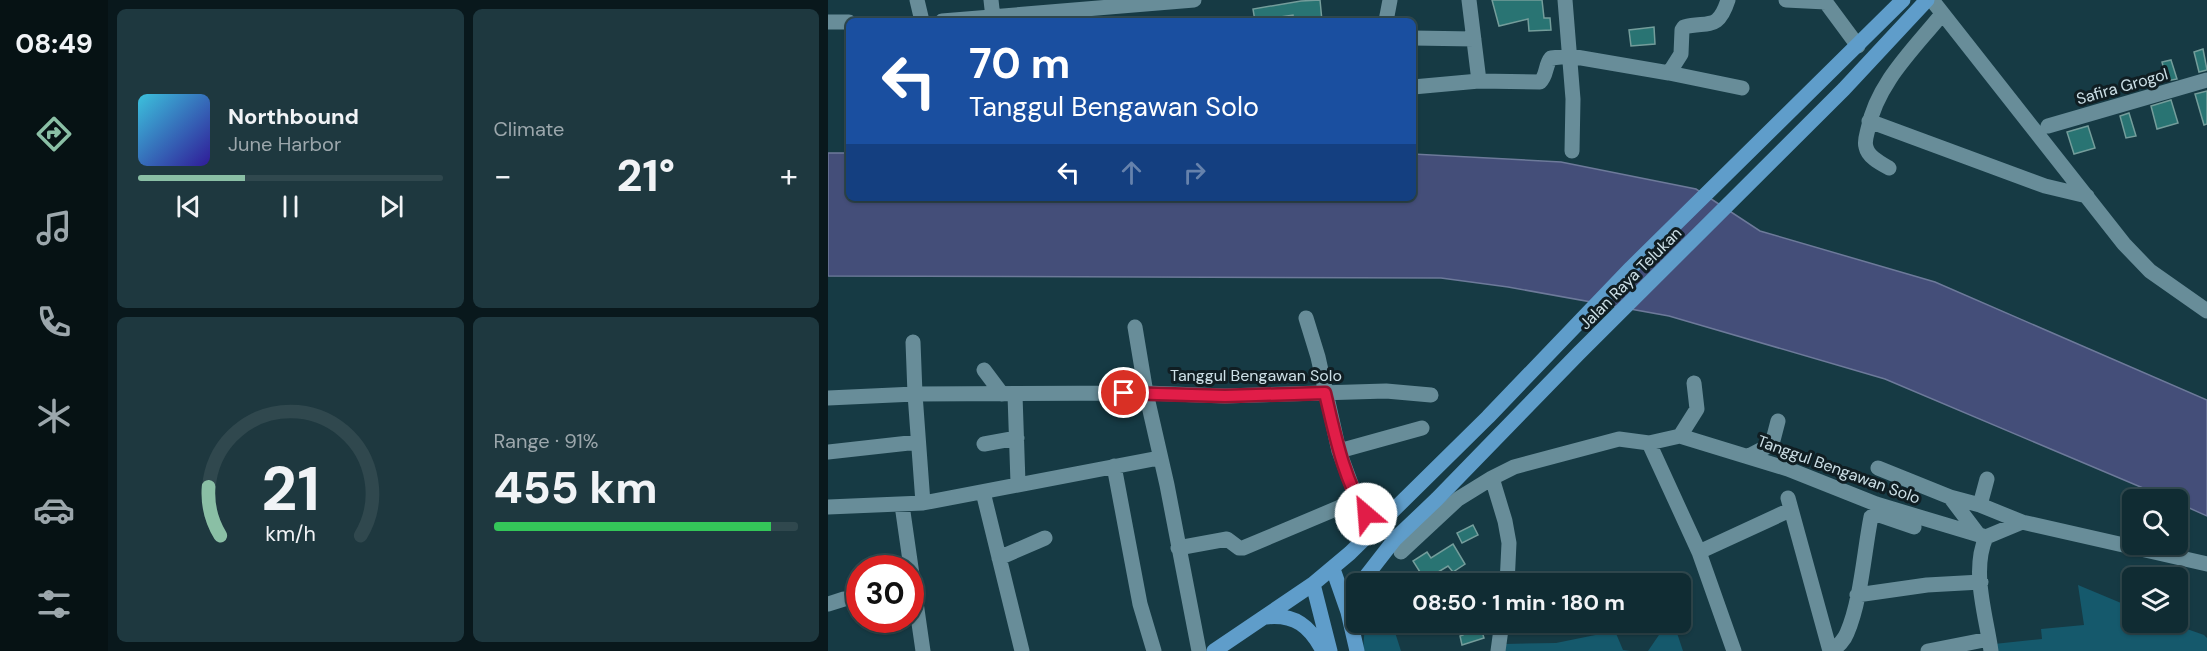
<!DOCTYPE html>
<meta charset="utf-8">
<style>
body{margin:0;font-family:"DM Sans",sans-serif;background:#1e383f;color:#f1f3f6;height:100vh;display:flex;flex-direction:column;font-size:22px;white-space:nowrap}
*{box-sizing:border-box;margin:0}
p{font-size:20px;color:#9ca7ac}
.icon{flex:none;width:33px;height:33px;fill:none;stroke:currentColor;stroke-width:2;stroke-linecap:round;stroke-linejoin:round}
.map{position:relative;flex:1;overflow:hidden}
.panel{display:flex;flex-direction:column;gap:9px;padding:9px;background:#09181c;width:720px}
.panel>*{flex:none}
.guide{position:absolute;left:18px;top:18px;width:570px;height:183px;border-radius:9px;box-shadow:0 2px 4px #0004,0 0 0 2px #30484e;background:#1a4fa0;color:#fff;overflow:hidden}
.controls{position:absolute;left:1294px;top:489px;display:grid;gap:12px}
.controls a{display:grid;place-items:center;width:66px;height:66px;border-radius:9px;background:#102c33;box-shadow:0 2px 4px #0004,0 0 0 2px #30484e;font-size:30px}
.speed{position:absolute;left:18px;top:555px;display:flex;gap:12px;font-size:30px;font-weight:700;text-align:center}
.speed>*{display:grid;place-content:center;width:78px;height:78px;border-radius:50%;background:#102c33;box-shadow:0 2px 4px #0004,0 0 0 2px #30484e;line-height:1}
.speed .limit{border:9px solid #d22;background:#fff;color:#111}
.pin{position:absolute;display:grid;place-items:center;width:51px;height:51px;color:#fff;margin:-26px;border:3px solid #fff;border-radius:50%;box-shadow:0 2px 6px #0007}
.me{position:absolute;width:66px;margin:-33px;rotate:333deg;stroke-linejoin:round;filter:drop-shadow(0 0 4px #0008)}
.turn{display:flex;align-items:center;gap:21px;height:126px;padding:0 24px;font-size:27px}
.turn .icon{width:78px;height:78px;stroke-width:2.5}
.turn b{display:block;font-size:42px;line-height:51px}
.lanes{display:flex;align-items:center;height:57px;padding:0 24px;background:#0003;justify-content:center;gap:30px;direction:ltr}
.lanes .off{opacity:.35}
.big{font-size:45px;font-weight:700;line-height:1.1}
.panel .tile{flex:1;display:flex;flex-direction:column;justify-content:center;gap:9px;min-width:0;padding:0 21px;border-radius:9px;background:#1e383f}
.panel .dial{align-items:center;gap:0}
.dial svg{height:156px;overflow:visible;fill:none;stroke:#30484e;stroke-width:7;stroke-linecap:round;text-anchor:middle}
.dial text{fill:#f1f3f6;stroke:none}
.song{display:flex;align-items:center;gap:18px}
.cover{width:72px;height:72px;border-radius:9px;background:linear-gradient(135deg,hsl(190 70% 55%),hsl(250 70% 35%))}
.played{height:6px;border-radius:3px;background:linear-gradient(90deg,#8abfa5 35%,#30484e 35%)}
.keys{display:flex;justify-content:space-around;direction:ltr}
.heat{display:flex;justify-content:space-between;align-items:center;font-size:33px;direction:ltr}
.charge{height:9px;border-radius:4px;background:linear-gradient(90deg,#34c759 91%,#30484e 0)}
.panel .tiles{flex:1;display:grid;gap:9px;grid-template-columns:repeat(2,1fr)}
.trip{position:absolute;left:518px;top:573px;width:345px;height:60px;border-radius:9px;background:#102c33;box-shadow:0 2px 4px #0004,0 0 0 2px #30484e;font-weight:700;line-height:60px;text-align:center}
main{display:flex;flex:1;min-height:0}
.tabs{display:flex;flex-direction:column;width:108px;justify-content:space-around;align-items:center;background:#061214;color:#9ca7ac}
.tabs .icon{width:42px;height:42px}
.tabs .on{color:#8abfa5}
.tabs b{font-size:27px;color:#f1f3f6}
.map>svg:first-child{display:block}
</style>
<main>
<nav class="tabs">
<b>08:49</b>
<svg class="icon on" aria-label="directions" viewBox="0 0 24 24"><path d="M12 3l9 9-9 9-9-9zM9 14v-3h6M13 9l2 2-2 2"/></svg>
<svg class="icon" aria-label="music" viewBox="0 0 24 24"><path d="M9 18V5l10-2v13"/><circle cx="6" cy="18" r="3"/><circle cx="16" cy="16" r="3"/></svg>
<svg class="icon" aria-label="phone" viewBox="0 0 24 24"><path d="M5 4h4l2 5-3 2q2 4 5 5l2-3 5 2v4C11 20 4 13 5 4z"/></svg>
<svg class="icon" aria-label="climate" viewBox="0 0 24 24"><path d="M12 3v18M4 7l16 10M4 17L20 7"/></svg>
<svg class="icon" aria-label="car" viewBox="0 0 24 24"><path d="M5 17H2v-5l4-1 3-4h7l3 4 3 1v5h-3M9 17h6M6 11h13"/><circle cx="7" cy="17" r="2"/><circle cx="17" cy="17" r="2"/></svg>
<svg class="icon" aria-label="filters" viewBox="0 0 24 24"><path d="M4 7h16M4 17h16"/><circle cx="9" cy="7" r="2"/><circle cx="15" cy="17" r="2"/></svg>
</nav>
<section class="panel">
<div class="tiles">
<div class="tile">
<div class="song"><i class="cover"></i><div><b>Northbound</b><p>June Harbor</p></div></div>
<div class="played"></div>
<div class="keys"><svg class="icon" aria-label="previous" viewBox="0 0 24 24"><path d="M18 5L8 12l10 7zM5 5v14"/></svg><svg class="icon" aria-label="pause" viewBox="0 0 24 24"><path d="M8 5v14M16 5v14"/></svg><svg class="icon" aria-label="next" viewBox="0 0 24 24"><path d="M6 5l10 7-10 7zM19 5v14"/></svg></div>
</div>
<div class="tile"><p>Climate</p>
<div class="heat"><a>−</a><b class="big">21°</b><a>+</a></div>
</div>
<div class="tile dial"><svg viewBox="0 0 100 80">
<path d="M14 69A42 42 0 1 1 86 69"/>
<path d="M14 69A42 42 0 0 1 8 44" stroke="#8abfa5"/>
<text x="50" y="56" font-size="32" font-weight="700">21</text>
<text x="50" y="72" font-size="11">km/h</text>
</svg></div>
<div class="tile"><p>Range · 91%</p><b class="big">455 km</b><div class="charge"></div></div>
</div>
</section>
<div class="map">
<svg width="1379" height="651" viewBox="0 0 1379 651">
<rect width="100%" height="100%" fill="#163a44"/>
<path fill="#15596c" d="M1250,585L1305,608V622L1342,623L1376,635L1379,638V651H1167L1166,644L1214,639L1213,629L1256,625Z
M537,623H564L573,651H535Z
M848,630L855,651H820L833,632Z
M787,631L795,650L803,651H675L676,644L728,643Z"/>
<path fill="#444e79" stroke="#6d7a9a" stroke-width="1.5" d="M0,153H21V198H585V154L733,162L868,189L932,231L1107,282L1379,400V516L1350,503V500L1341,499L1057,379L841,316L680,287L613,278L0,276Z"/>
<path fill="#297473" stroke="#749d9b" stroke-width="1.5" d="M492,0L494,21H466L465,15L427,21L425,9L473,1Z
M664,0H714L716,18H722L723,30L701,31L700,19L671,26Z
M826,27L827,44L803,46L801,30Z
M1375,49L1379,70L1371,72L1366,52Z
M1343,60L1349,79L1339,81L1334,62Z
M1379,91V124L1376,125L1367,94Z
M1343,100L1350,123L1329,129L1323,106Z
M1301,113L1308,136L1298,138L1292,116Z
M1260,126L1267,148L1246,154L1239,132Z
M645,525L650,535L634,543L629,533Z
M625,544L637,564L625,572L620,566L597,580L585,561L599,552L603,558Z
M633,622H651L656,638L634,645L632,636L635,635Z"/>
<g fill="none" stroke-linecap="round" stroke-linejoin="round">
<path stroke="#688d99" stroke-width="15" d="M89,0L94,21
M163,0L165,18
M737,0L745,99L744,151
M958,0L998,2
M996,0L1030,46
M1104,0L1296,244L1322,271L1379,311
M114,21L366,0
M558,21L562,0
M0,22H21
M585,38L646,39
M841,73L853,54L854,30L856,27C881,21 890,31 900,0
M651,81L712,82C719,76 717,65 723,58L742,56L841,73L914,88
M585,87L651,81L641,0
M1041,121L1217,186L1259,196
M1220,126L1379,80
M1061,168C1052,163 1040,157 1038,147C1036,141 1039,134 1040,129C1049,83 1086,49 1114,14
M478,318L490,357L511,451L529,500L547,528
M307,327L318,393L339,485L371,651
M85,342L87,394L95,503
M156,370L174,394
M187,395L190,483
M0,398L87,394L318,393L397,396L558,391L603,395
M852,436L960,469L1048,504L1158,537
M821,443L852,436L869,409L866,383
M156,444L189,438
M511,451L594,428
M0,452L90,442
M921,456L944,444L950,421
M286,466L312,604L326,651
M1050,468L1122,497L1150,534
M155,492L194,651
M1122,497L1152,505L1159,479
M960,498L1002,651
M74,505L95,651
M1152,505L1194,522
M0,507L95,503L331,458
M350,548L399,539L411,548H415L529,500
M573,552L630,499L664,478
M871,552L962,510
M171,558L217,538
M679,584L681,543L677,521L664,478L686,467L791,439L821,443L871,552L906,651
M1029,595L1099,585L1153,582
M0,604L16,599
M670,651L674,622
M1004,651C1010,646 1016,641 1019,633C1033,601 1036,552 1043,517L1048,514L1086,527
M1100,651L1161,639
M1163,651C1158,615 1143,571 1158,537L1194,522L1379,564"/>
<path stroke="#5f9dca" stroke-width="15" d="M505,569L520,612L529,651
M485,584L502,651
M532,584L567,539L609,499L751,353L1016,89L1099,0
M438,617C467,614 482,626 495,651
M386,651L485,584L522,553L660,417L803,268L1075,0"/>
</g>
<g fill="none" stroke-linecap="round" stroke-linejoin="round">
<g stroke="#92132f" stroke-width="15">
<path id="route" d="M296,393L397,396L497,393C507,434 515,478 538,514"/>
</g>
<use href="#route" stroke="#e11d48" stroke-width="10"/>
</g>
<g text-anchor="middle" stroke-width="6" stroke-linejoin="round" paint-order="stroke">
<g font-size="16" fill="#cde0e7" stroke="#101e23">
<text transform="translate(1294 86) rotate(-16)" y="6">Safira Grogol</text>
<text transform="translate(802 278) rotate(-45)" y="6">Jalan Raya Telukan</text>
<text x="428" y="381">Tanggul Bengawan Solo</text>
<text transform="translate(1011 469) rotate(20)" y="6">Tanggul Bengawan Solo</text>
</g>
</g>
</svg>
<div class="controls">
<a><svg class="icon" aria-label="search" viewBox="0 0 24 24"><circle cx="10" cy="10" r="6"/><path d="M15 15l6 6"/></svg></a>
<a><svg class="icon" aria-label="layers" viewBox="0 0 24 24"><path d="M12 4l9 5-9 5-9-5zM3 14l9 5 9-5"/></svg></a>
</div>
<div class="speed"><div class="limit">30</div></div>
<div class="pin" style="left:296px;top:393px;background:#d93025"><svg class="icon" aria-label="arrive" viewBox="0 0 24 24"><path d="M6 21V4h12l-3 4 3 4H6"/></svg></div>
<svg class="me" style="left:538px;top:514px" viewBox="-20 -20 40 40"><circle r="19" fill="#fff"/><path d="M0-13L10 11 0 6-10 11z" fill="#e11d48"/></svg>
<div class="trip">08:50 · 1 min · 180 m</div>
<div class="guide">
<div class="turn"><svg class="icon" aria-label="left" viewBox="0 0 24 24"><path d="M17 20v-9H6M10 6l-5 5 5 5"/></svg><div><b>70 m</b>Tanggul Bengawan Solo</div></div>
<div class="lanes"><svg class="icon" aria-label="left" viewBox="0 0 24 24"><path d="M17 20v-9H6M10 6l-5 5 5 5"/></svg><svg class="icon off" aria-label="ahead" viewBox="0 0 24 24"><path d="M12 20V5M6 11l6-6 6 6"/></svg><svg class="icon off" aria-label="right" viewBox="0 0 24 24"><path d="M7 20v-9h11M14 6l5 5-5 5"/></svg></div>
</div>
</div>
</main>
